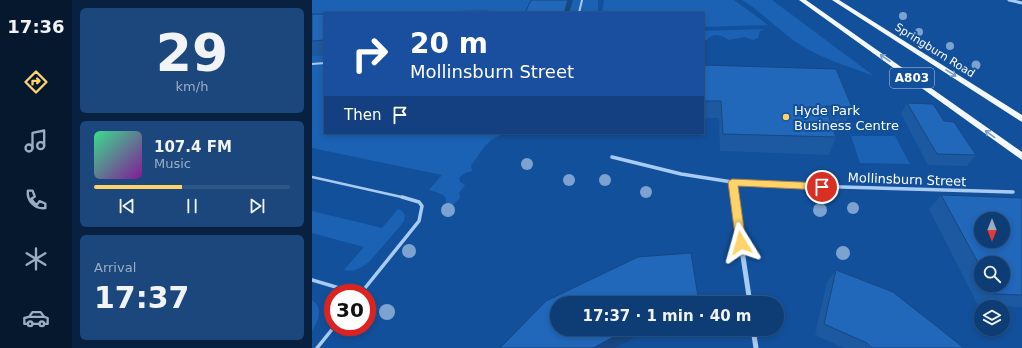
<!DOCTYPE html>
<meta charset="utf-8">
<style>
body{margin:0;font-family:"DejaVu Sans",sans-serif;background:#1c477c;color:#f1f3f6;height:100vh;display:flex;flex-direction:column;font-size:15px;white-space:nowrap}
*{box-sizing:border-box;margin:0}
p{font-size:13px;color:#9badc5}
.icon{flex:none;width:22px;height:22px;fill:none;stroke:currentColor;stroke-width:2;stroke-linecap:round;stroke-linejoin:round}
.map{position:relative;flex:1;overflow:hidden}
.details{display:flex;flex-direction:column;gap:8px;padding:8px;background:#082140;width:240px}
.details>*{flex:none}
.banner{position:absolute;left:12px;top:12px;width:380px;height:122px;border-radius:0px;box-shadow:0 2px 6px #0003,0 0 0 1px #2e5686;background:#1a4fa0;color:#fff;overflow:hidden}
.needle{width:26px;rotate:180deg}
.tools{position:absolute;left:662px;top:212px;display:grid;gap:8px}
.tools a{display:grid;place-items:center;width:36px;height:36px;border-radius:50%;background:#0e3c74;box-shadow:0 2px 6px #0003,0 0 0 1px #2e5686;font-size:20px}
.speed{position:absolute;left:12px;top:284px;display:flex;gap:8px;font-size:20px;font-weight:700;text-align:center}
.speed>*{display:grid;place-content:center;width:52px;height:52px;border-radius:50%;background:#0e3c74;box-shadow:0 2px 6px #0003,0 0 0 1px #2e5686;line-height:1}
.speed .limit{border:6px solid #d22;background:#fff;color:#111}
.pin{position:absolute;display:grid;place-items:center;width:34px;height:34px;color:#fff;margin:-17px;border:2px solid #fff;border-radius:50%;box-shadow:0 1px 4px #0007}
.me{position:absolute;width:44px;margin:-22px;rotate:352deg;stroke-linejoin:round;filter:drop-shadow(0 0 3px #0008)}
.turn{display:flex;align-items:center;gap:14px;height:84px;padding:0 20px;font-size:18px}
.turn .icon{width:52px;height:52px;stroke-width:2.5}
.turn b{display:block;font-size:28px;line-height:34px}
.then{display:flex;align-items:center;height:38px;padding:0 20px;background:#0003;gap:8px;font-size:15px}
.big{font-size:30px;font-weight:800;line-height:1.1}
.details .tile{flex:1;display:flex;flex-direction:column;justify-content:center;gap:6px;min-width:0;padding:0 14px;border-radius:6px;background:#1c477c}
.details .dial{align-items:center;gap:0}
.dial b{font-size:52px;line-height:1}
.song{display:flex;align-items:center;gap:12px}
.cover{width:48px;height:48px;border-radius:6px;background:linear-gradient(135deg,hsl(150 70% 55%),hsl(290 70% 35%))}
.played{height:4px;border-radius:2px;background:linear-gradient(90deg,#ffd36a 45%,#2e5686 45%)}
.keys{display:flex;justify-content:space-around;direction:ltr}
.trip{position:absolute;left:238px;top:296px;width:234px;height:40px;border-radius:20px;background:#0e3c74;box-shadow:0 2px 6px #0003,0 0 0 1px #2e5686;font-weight:800;line-height:40px;text-align:center}
main{display:flex;flex:1;min-height:0}
.tabs{display:flex;flex-direction:column;width:72px;justify-content:space-around;align-items:center;background:#06182e;color:#9badc5}
.tabs .icon{width:28px;height:28px}
.tabs .active{color:#ffd36a}
.tabs b{font-size:18px;color:#f1f3f6}
.map>svg:first-child{display:block}
</style>
<main>
<nav class="tabs">
<b>17:36</b>
<svg class="icon active" aria-label="directions" viewBox="0 0 24 24"><path d="M12 3l9 9-9 9-9-9zM9 14v-3h6M13 9l2 2-2 2"/></svg>
<svg class="icon" aria-label="music" viewBox="0 0 24 24"><path d="M9 18V5l10-2v13"/><circle cx="6" cy="18" r="3"/><circle cx="16" cy="16" r="3"/></svg>
<svg class="icon" aria-label="phone" viewBox="0 0 24 24"><path d="M5 4h4l2 5-3 2q2 4 5 5l2-3 5 2v4C11 20 4 13 5 4z"/></svg>
<svg class="icon" aria-label="climate" viewBox="0 0 24 24"><path d="M12 3v18M4 7l16 10M4 17L20 7"/></svg>
<svg class="icon" aria-label="car" viewBox="0 0 24 24"><path d="M5 17H2v-5l4-1 3-4h7l3 4 3 1v5h-3M9 17h6M6 11h13"/><circle cx="7" cy="17" r="2"/><circle cx="17" cy="17" r="2"/></svg>
</nav>
<section class="details">
<div class="tile dial"><b>29</b><p>km/h</p></div>
<div class="tile">
<div class="song"><i class="cover"></i><div><b>107.4 FM</b><p>Music</p></div></div>
<div class="played"></div>
<div class="keys"><svg class="icon" aria-label="previous" viewBox="0 0 24 24"><path d="M18 5L8 12l10 7zM5 5v14"/></svg><svg class="icon" aria-label="pause" viewBox="0 0 24 24"><path d="M8 5v14M16 5v14"/></svg><svg class="icon" aria-label="next" viewBox="0 0 24 24"><path d="M6 5l10 7-10 7zM19 5v14"/></svg></div>
</div>
<div class="tile"><p>Arrival</p><b class="big">17:37</b></div>
</section>
<div class="map">
<svg width="710" height="348" viewBox="0 0 710 348">
<rect width="100%" height="100%" fill="#13509b"/>
<path fill="#1b62b5" d="M0,0H286V13H13V133H198C176,136 171,149 159,166L160,171L153,173L147,178L148,182L153,185L147,193L148,197C145,203 137,207 131,211C139,195 131,194 117,190L130,175L0,148Z
M292,0H422L456,25L391,27V13H290Z
M430,0H460L562,76C535,66 505,57 481,40C463,27 449,11 430,0Z
M453,29L448,31L446,38L441,40L433,37L417,40C410,35 400,32 395,40H391V31Z
M539,136H583L598,164L548,163Z
M86,209L90,211L93,215L92,221L89,225L58,261C51,267 41,273 32,270L52,247L0,233V211L70,228Z
M0,300C12,308 6,321 0,331Z"/>
<g fill="none" stroke-linecap="round" stroke-linejoin="round">
<path stroke="#a8cbf4" stroke-width="2" d="M267,13L270,0
M0,64L13,63"/>
<path stroke="#a8cbf4" stroke-width="2.5" d="M0,177L94,198"/>
<path stroke="#a8cbf4" stroke-width="3.5" d="M0,280L44,293
M49,293L107,221L110,206L107,202L90,197
M5,348L22,327"/>
<path stroke="#a8cbf4" stroke-width="3" d="M697,0L710,3"/>
<path stroke="#a8cbf4" stroke-width="3.5" d="M300,157L369,174L420,182L462,185L701,192
M420,182L422,198"/>
<path stroke="#a8cbf4" stroke-width="5" d="M422,197L438,303
M441,329L444,348"/>
<path fill="#f4f8ff" fill-rule="evenodd" d="M487,0H494L710,152V160Z
M520,0H527L710,115V122Z"/>
</g>
<g fill="#7ba2d1">
<circle cx="591" cy="16" r="4"/>
<circle cx="607" cy="32" r="4"/>
<circle cx="638" cy="46" r="4"/>
<circle cx="664" cy="65" r="4.5"/>
<circle cx="215" cy="164" r="6"/>
<circle cx="257" cy="180" r="6"/>
<circle cx="293" cy="180" r="6"/>
<circle cx="334" cy="192" r="6"/>
<circle cx="541" cy="208" r="6"/>
<circle cx="136" cy="210" r="7"/>
<circle cx="508" cy="210" r="7"/>
<circle cx="97" cy="251" r="7"/>
<circle cx="531" cy="253" r="7"/>
<circle cx="75" cy="312" r="8"/>
</g>
<path fill="#1c59a0" fill-rule="evenodd" d="M0,14H13V56H0Z
M391,65L540,107L533,124L519,123L524,137L517,155L408,151L407,118H391Z
M595,103L632,121L664,155L655,166L616,165L589,114Z
M629,195L710,198V307L666,305L617,209ZM669,263L691,285H669Z
M524,270L652,348H532L503,335L515,282Z"/>
<path fill="#174882" d="M256,0H261L257,13H252Z
M316,329H337L303,348H281Z"/>
<path fill="#2167ba" stroke="#174882" fill-rule="evenodd" d="M219,0H256L252,13H213Z
M177,11L176,13H43Z
M0,14H13V40L0,41Z
M391,65L524,69L540,107L513,106L524,137L411,134L409,101H391Z
M595,103L621,104L632,121L642,122L664,155L625,154Z
M629,195L710,198V295L683,294L678,285H691V263H669V268ZM669,219H691V241H669Z
M379,253L387,303H245V329H316L281,348H188L234,301L326,257Z
M524,270L581,292L652,348H560L555,343L512,324Z"/>
<defs><path id="oneway-shaft" d="M-6 0H5M1.5-3L5.5 0L1.5 3" fill="none" stroke-width="1.6" stroke-linecap="round" stroke-linejoin="round"/></defs>
<g stroke="#789cc8">
<use href="#oneway-shaft" transform="translate(573 58) rotate(-145)"/>
<use href="#oneway-shaft" transform="translate(639 73) rotate(32)"/>
<use href="#oneway-shaft" transform="translate(678 134) rotate(-144)"/>
</g>
<path fill="#ffd36a" stroke="#a68945" d="M420,179L510,183L514,187L510,190L426,186L434,243L433,246L429,247L425,246L424,243L416,182Z"/>
<circle fill="#ffd36a" stroke="#13509b" stroke-width="1.5" cx="474" cy="117" r="4"/>
<g text-anchor="middle" stroke-width="4" stroke-linejoin="round" paint-order="stroke">
<g font-size="11" fill="#fff" stroke="#13509b">
<text transform="translate(623 50) rotate(32)" y="4">Springburn Road</text>
</g>
<rect fill="#13509b" stroke="#b8cae1" stroke-width="1" x="578" y="68" width="44" height="20" rx="3"/>
<g font-size="12" font-weight="bold" fill="#fff">
<text x="600" y="82">A803</text>
</g>
<g font-size="13" fill="#fff" stroke="#13509b" text-anchor="start">
<text x="482" y="115">Hyde Park<tspan x="482" dy="15">Business Centre</tspan></text>
</g>
<g font-size="13" fill="#fff" stroke="#13509b">
<text transform="translate(595 179) rotate(2)" y="5">Mollinsburn Street</text>
</g>
</g>
</svg>
<div class="tools">
<a><svg class="needle" viewBox="-14 -14 28 28"><path d="M0-13l5 13h-10z" fill="#e53935"/><path d="M0 13l5-13h-10z" fill="#9badc5"/></svg></a>
<a><svg class="icon" aria-label="search" viewBox="0 0 24 24"><circle cx="10" cy="10" r="6"/><path d="M15 15l6 6"/></svg></a>
<a><svg class="icon" aria-label="layers" viewBox="0 0 24 24"><path d="M12 4l9 5-9 5-9-5zM3 14l9 5 9-5"/></svg></a>
</div>
<div class="speed"><div class="limit">30</div></div>
<div class="pin" style="left:510px;top:187px;background:#d93025"><svg class="icon" aria-label="arrive" viewBox="0 0 24 24"><path d="M6 21V4h12l-3 4 3 4H6"/></svg></div>
<svg class="me" style="left:429px;top:243px" viewBox="-20 -20 40 40"><path d="M0-17L14 15 0 8-14 15z" fill="#ffd36a" stroke="#fff" stroke-width="4"/></svg>
<div class="trip">17:37 · 1 min · 40 m</div>
<div class="banner">
<div class="turn"><svg class="icon" aria-label="right" viewBox="0 0 24 24"><path d="M7 20v-9h11M14 6l5 5-5 5"/></svg><div><b>20 m</b>Mollinsburn Street</div></div>
<div class="then">Then<svg class="icon" aria-label="arrive" viewBox="0 0 24 24"><path d="M6 21V4h12l-3 4 3 4H6"/></svg></div>
</div>
</div>
</main>
